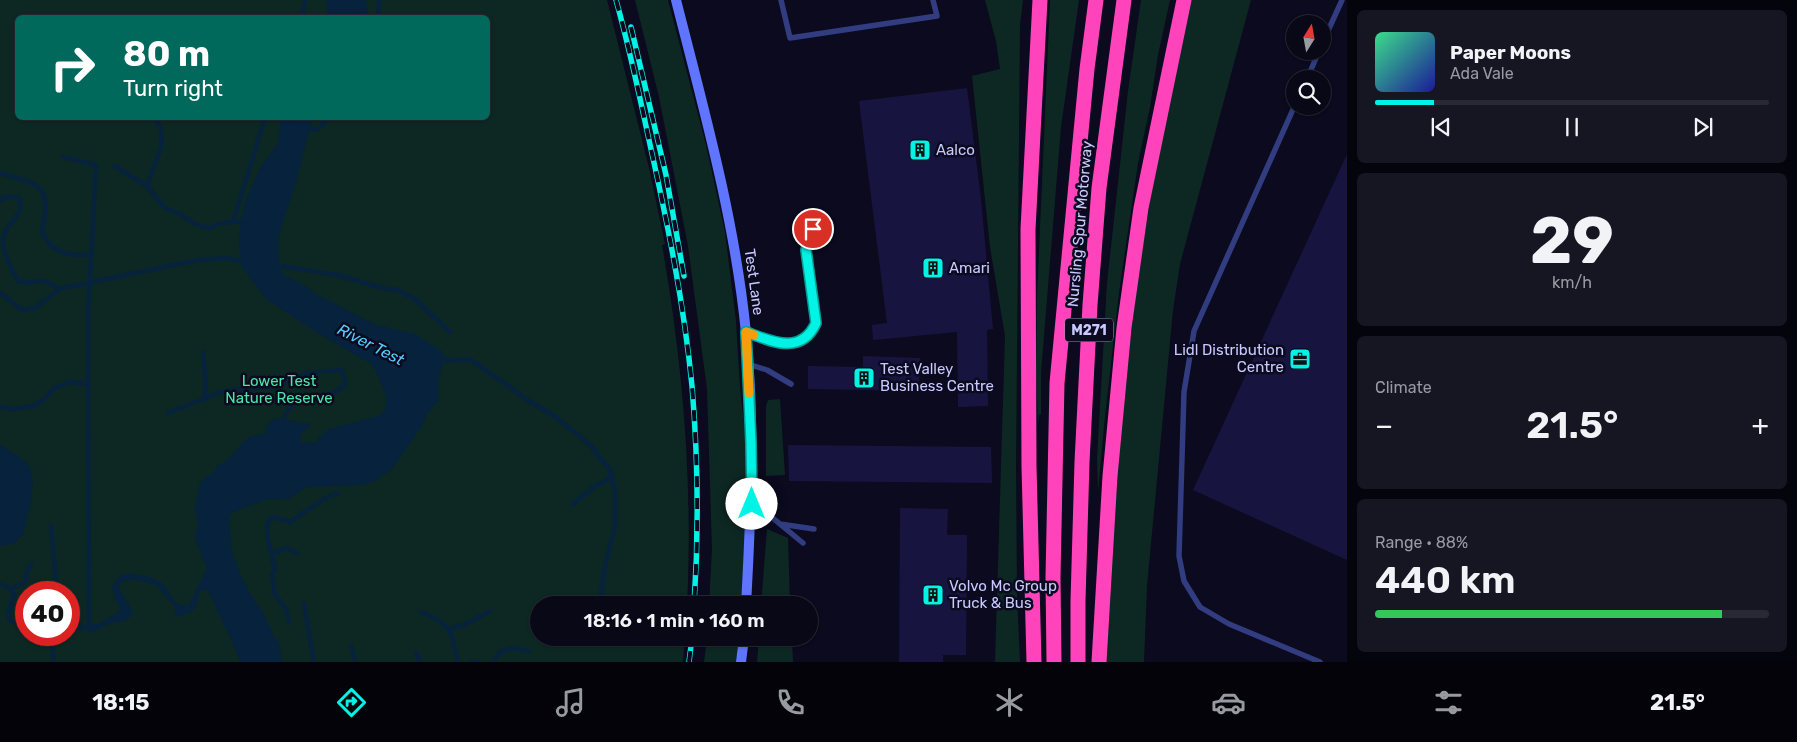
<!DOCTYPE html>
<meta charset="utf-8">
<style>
body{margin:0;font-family:Rubik,sans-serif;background:#161623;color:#f1f3f6;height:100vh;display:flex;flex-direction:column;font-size:19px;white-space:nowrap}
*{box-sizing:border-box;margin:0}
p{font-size:16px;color:#989aa1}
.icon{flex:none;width:28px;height:28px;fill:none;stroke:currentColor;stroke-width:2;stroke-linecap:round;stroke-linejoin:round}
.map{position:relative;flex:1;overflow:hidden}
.details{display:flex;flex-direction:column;gap:10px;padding:10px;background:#04040c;width:450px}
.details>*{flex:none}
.guide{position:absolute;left:15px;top:15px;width:475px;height:105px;border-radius:8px;box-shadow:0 1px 4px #0004,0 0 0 1px #292935;background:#00695c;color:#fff;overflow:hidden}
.needle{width:32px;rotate:11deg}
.controls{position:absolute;left:1286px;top:15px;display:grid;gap:10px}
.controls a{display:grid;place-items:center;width:45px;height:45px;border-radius:50%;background:#080816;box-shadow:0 1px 4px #0004,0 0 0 1px #292935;font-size:25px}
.speed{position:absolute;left:15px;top:581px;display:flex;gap:10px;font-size:25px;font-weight:700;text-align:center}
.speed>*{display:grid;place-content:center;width:65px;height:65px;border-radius:50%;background:#080816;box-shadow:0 1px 4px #0004,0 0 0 1px #292935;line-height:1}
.speed .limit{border:8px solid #d22;background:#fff;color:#111}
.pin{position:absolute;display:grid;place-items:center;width:42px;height:42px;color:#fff;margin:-21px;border:2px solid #fff;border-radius:50%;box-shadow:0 1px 5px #0007}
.me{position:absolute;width:55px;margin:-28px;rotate:0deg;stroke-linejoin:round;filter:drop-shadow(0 0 4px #0008)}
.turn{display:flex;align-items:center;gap:18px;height:105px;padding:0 25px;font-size:22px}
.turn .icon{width:65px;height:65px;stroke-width:2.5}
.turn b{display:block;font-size:35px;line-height:42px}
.big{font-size:38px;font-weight:600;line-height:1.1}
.details .tile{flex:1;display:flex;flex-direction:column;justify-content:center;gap:8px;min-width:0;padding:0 18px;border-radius:8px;background:#161623}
.details .dial{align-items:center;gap:0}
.dial b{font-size:65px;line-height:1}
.song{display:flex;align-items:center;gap:15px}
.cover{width:60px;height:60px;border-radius:8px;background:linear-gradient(135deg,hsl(150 70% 55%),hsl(240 70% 35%))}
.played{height:5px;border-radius:2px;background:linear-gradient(90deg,#00f3e4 15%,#292935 15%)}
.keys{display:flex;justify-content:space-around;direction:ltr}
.heat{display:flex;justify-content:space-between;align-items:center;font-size:28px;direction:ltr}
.charge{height:8px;border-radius:4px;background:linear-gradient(90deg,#34c759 88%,#292935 0)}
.trip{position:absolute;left:530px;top:596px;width:288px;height:50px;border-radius:25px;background:#080816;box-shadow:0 1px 4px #0004,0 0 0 1px #292935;font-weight:600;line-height:50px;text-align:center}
.dock{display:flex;height:80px;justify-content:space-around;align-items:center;background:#030309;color:#989aa1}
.dock .icon{width:35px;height:35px}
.dock .current{color:#00f3e4}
.dock b{font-size:22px;color:#f1f3f6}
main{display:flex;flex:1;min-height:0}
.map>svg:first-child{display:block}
</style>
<main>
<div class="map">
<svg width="1347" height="662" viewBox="0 0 1347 662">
<rect width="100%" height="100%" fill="#0b0a1e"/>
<path fill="#0d2823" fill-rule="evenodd" d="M0,0H607L649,168L665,244L662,245C683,364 693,484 687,605H539V638H685L683,662H0ZM18,18H488V118H18ZM26,592H69V635H26Z
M635,0H668L706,145L725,232L736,321L740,387L746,443L747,519L741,605H709L712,549L707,389L688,246L659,97Z
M985,0H1023L1020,25L1016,468L1017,596L1020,662H995L1005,336L990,247L972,76L1000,69L996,41Z
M1050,0H1079L1061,127L1041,373V414L1039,415L1038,424L1036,370L1037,297Z
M1141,0H1170L1158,55L1150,107L1138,163L1119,293L1105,416L1098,492L1097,459L1107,283L1128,91Z
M1188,0H1251L1180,264L1173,310L1147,586L1144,662H1104C1110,539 1120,416 1136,294C1149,195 1169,98 1188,0Z
M780,399L785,475L766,476V406L768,400Z
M767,529L788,538L790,605H761Z
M707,638H739L736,662H704Z
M759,638H792L793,662H757Z"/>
<path fill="#06223c" d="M326,0H366L368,17H327Z
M281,118H313C306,140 302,163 295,185C285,219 272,238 282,274L304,285L316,294L377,325L415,334L442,351L445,357C440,372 436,385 439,400L427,413L423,424L418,432L391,470L373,482L362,485L307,487L288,499L262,500L259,504H254L231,513L229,519L232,552L241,576L252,596L263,612L274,637L279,643L282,662H240L233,644L208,591L201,589C198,594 198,595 198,601C197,612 184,615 175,617L176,609L156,585L133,579L121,582L119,588L133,612C128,624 121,620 112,623C104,626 96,631 88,633V623L99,624L121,610L116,601L112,587C120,571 129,572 145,576C152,578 157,579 163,584C173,593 170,605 188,606L207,568L195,538L198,524L195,509L199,485L206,477L214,472L218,465C240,458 235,434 266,434C265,426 269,423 275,418L310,424L308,428L302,433L300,439L302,443L315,442L329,429L381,415L386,407V396L377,373L371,364L316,332L267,300L242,267L239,246L240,225L244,205L260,168L278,143Z
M0,445C6,448 22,458 26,462C38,477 31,503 27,519C26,523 25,530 23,534C18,542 9,546 0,546Z"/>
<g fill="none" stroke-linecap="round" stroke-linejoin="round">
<path stroke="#06223c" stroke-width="4.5" d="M302,18L305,0
M378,18L379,0
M156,118L162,134L161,147L147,186L164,207L180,214L195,224L209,228L222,223L245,221
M303,128L317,130L329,118
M63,157L96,165L88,316L89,623
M114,166L147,186
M0,173C43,185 51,185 42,232L51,246L62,252L73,255H91
M0,200L5,197H18C28,214 4,223 3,240C3,254 12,269 18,281C30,285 29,281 39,281C47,281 53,285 59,289L198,260L225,258L245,261
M233,222L265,118
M275,265L338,275L382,288L397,290L415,299L450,332
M0,293L22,310L35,308L59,289
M203,352L206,384L204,400
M444,361L470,359L529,401L557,418L590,445L610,470L615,491V526L604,570L601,596L603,605
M0,407L14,409L31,407L45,399L53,389L70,382L88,384
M168,413L218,393L231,390L278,386L306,373L341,370L346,383C330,406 295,384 284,419
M573,504L594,487L612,477
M51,526L57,592
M270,551L278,552L286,548L297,553
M0,584L11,589L14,595L8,614L11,622L20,623L26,621
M11,589L26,581V574L31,564
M304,603L314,662
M421,612C453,625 450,630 458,662
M289,623L286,609L275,594L272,575L275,569C272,553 265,538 268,521L273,517L290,522L327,497L338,493
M69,626L88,628
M450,629L466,624L490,611
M54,635L52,648L54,662
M351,646L355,662
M416,653L420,662
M471,662H478
M493,662L500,652L513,648L529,651"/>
</g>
<path fill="#171540" d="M967,88L981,199L993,329L987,330L988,406L958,407L957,332L873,340L872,325L887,323L859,101Z
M1347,154V560L1193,490Z
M863,356L920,358L919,391L808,389V366L863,367Z
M788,445L991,447L992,483L789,481Z
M900,508L948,509L947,535H967L966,655H943V662H899Z"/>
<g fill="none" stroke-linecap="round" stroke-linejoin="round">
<path stroke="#323c80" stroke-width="5.5" d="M781,0L790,38L937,16L933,0
M1322,44L1342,0
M1307,79L1319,51
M1295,105L1194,331L1184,392L1179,556L1184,581L1200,607L1229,624L1320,662
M746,332C771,341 801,356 817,323L807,250L813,229
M748,364L767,370L791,384
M752,504L763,510L803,543
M780,524L814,529"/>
<path stroke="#5f75ff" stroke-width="10" d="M676,0C704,110 735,220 746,333C755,424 751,514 746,605
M741,662L744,638"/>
<path stroke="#ff43bb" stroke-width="15" d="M1034,662L1029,466L1028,229L1040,0
M1054,662L1053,577L1057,383L1087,69L1096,0
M1078,662V601L1082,462L1090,305L1099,188L1124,0
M1099,662L1110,476L1124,328L1141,208L1184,0"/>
<g stroke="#00f3e4" stroke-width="5.5">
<path id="rail" d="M616,0C629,46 639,93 649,140C667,221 684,303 692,386C698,458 699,532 694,605
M631,27L666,175L684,276
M689,662L692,638"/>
</g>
<use href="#rail" stroke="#0b0a1e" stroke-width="4" stroke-dasharray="11" stroke-linecap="butt"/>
</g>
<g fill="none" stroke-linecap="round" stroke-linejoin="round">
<g stroke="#009e94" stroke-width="12">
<path id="route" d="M752,504L751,443L746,332C771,341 801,356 816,323L806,250L813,229"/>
</g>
<use href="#route" stroke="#00f3e4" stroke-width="9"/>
<path stroke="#f59e0b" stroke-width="9" d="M749,393L746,332L754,335"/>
</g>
<defs>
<g id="building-square" transform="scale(1.125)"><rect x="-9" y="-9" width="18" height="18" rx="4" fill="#00f3e4" stroke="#0b0a1e"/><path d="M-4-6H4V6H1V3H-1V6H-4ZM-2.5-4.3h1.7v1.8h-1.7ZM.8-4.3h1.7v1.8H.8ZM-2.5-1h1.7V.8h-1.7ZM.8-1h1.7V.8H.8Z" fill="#111"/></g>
<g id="office-square" transform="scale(1.125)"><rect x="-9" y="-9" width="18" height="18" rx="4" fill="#00f3e4" stroke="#0b0a1e"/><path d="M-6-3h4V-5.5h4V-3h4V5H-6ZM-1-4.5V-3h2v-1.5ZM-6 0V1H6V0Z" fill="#111"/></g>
</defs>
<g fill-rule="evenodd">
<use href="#building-square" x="920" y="150"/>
<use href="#building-square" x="933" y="268"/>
<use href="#office-square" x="1300" y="359"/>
<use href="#building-square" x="864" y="378"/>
<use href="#building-square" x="933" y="595"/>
</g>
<g text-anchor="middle" stroke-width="5" stroke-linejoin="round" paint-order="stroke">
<rect fill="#0b0a1e" stroke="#8f90bc" stroke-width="1" x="1065" y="318.5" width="48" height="23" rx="4"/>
<g font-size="14" font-weight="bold" fill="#c8caff">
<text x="1089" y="335">M271</text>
</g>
<g font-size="15" fill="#c8caff" stroke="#0b0a1e" text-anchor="start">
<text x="936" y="155">Aalco</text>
<text x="949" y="273">Amari</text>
<text x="1284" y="355" text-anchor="end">Lidl Distribution<tspan x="1284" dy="17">Centre</tspan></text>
<text x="880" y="374">Test Valley<tspan x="880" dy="17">Business Centre</tspan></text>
<text x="949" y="591">Volvo Mc Group<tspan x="949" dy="17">Truck &amp; Bus</tspan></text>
</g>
<g font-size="15" fill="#c8caff" stroke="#0b0a1e">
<text transform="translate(1080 224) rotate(-85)" y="5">Nursling Spur Motorway</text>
<text transform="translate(754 282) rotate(82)" y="5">Test Lane</text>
</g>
<g font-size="15" fill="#4de6a7" stroke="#0b0a1e">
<text x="279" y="386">Lower Test<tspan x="279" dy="17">Nature Reserve</tspan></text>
</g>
<g font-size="16" font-style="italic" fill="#56ccff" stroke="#0b0a1e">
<text transform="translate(371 344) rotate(27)" y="6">River Test</text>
</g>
</g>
</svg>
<div class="controls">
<a><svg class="needle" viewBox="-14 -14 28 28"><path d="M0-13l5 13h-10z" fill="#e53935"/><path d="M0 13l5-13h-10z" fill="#989aa1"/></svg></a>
<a><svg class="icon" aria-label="search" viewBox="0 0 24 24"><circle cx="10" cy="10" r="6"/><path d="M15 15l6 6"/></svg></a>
</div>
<div class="speed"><div class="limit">40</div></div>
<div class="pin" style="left:813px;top:229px;background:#d93025"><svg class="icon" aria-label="arrive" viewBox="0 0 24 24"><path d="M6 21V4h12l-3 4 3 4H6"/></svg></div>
<svg class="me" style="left:752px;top:504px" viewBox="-20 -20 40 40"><circle r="19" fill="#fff"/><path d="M0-13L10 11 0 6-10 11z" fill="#00f3e4"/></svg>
<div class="trip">18:16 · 1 min · 160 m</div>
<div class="guide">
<div class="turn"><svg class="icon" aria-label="right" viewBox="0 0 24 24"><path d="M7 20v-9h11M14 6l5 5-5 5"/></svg><div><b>80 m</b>Turn right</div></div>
</div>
</div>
<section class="details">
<div class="tile">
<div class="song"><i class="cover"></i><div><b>Paper Moons</b><p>Ada Vale</p></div></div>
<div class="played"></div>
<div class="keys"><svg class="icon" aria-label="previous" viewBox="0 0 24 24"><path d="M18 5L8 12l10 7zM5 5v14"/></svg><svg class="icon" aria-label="pause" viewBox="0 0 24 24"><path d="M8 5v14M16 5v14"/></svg><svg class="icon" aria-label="next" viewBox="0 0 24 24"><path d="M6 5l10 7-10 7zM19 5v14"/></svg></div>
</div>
<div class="tile dial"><b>29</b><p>km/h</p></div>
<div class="tile"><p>Climate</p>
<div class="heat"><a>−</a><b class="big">21.5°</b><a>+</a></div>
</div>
<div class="tile"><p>Range · 88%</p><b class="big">440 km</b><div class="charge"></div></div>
</section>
</main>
<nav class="dock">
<b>18:15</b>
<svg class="icon current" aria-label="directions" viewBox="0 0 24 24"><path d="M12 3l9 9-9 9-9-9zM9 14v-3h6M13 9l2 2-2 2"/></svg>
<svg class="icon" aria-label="music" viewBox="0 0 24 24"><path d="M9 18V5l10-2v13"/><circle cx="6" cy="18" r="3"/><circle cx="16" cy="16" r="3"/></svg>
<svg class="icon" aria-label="phone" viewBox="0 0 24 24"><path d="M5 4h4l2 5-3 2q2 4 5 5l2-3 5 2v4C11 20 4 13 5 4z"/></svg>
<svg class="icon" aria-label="climate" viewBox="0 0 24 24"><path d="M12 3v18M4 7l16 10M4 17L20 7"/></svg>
<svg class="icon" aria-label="car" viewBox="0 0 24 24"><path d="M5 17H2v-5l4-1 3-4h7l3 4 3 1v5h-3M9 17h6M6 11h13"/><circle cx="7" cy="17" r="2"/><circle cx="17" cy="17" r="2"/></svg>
<svg class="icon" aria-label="filters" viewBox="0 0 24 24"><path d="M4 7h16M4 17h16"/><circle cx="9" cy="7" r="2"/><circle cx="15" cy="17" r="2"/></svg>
<b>21.5°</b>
</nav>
